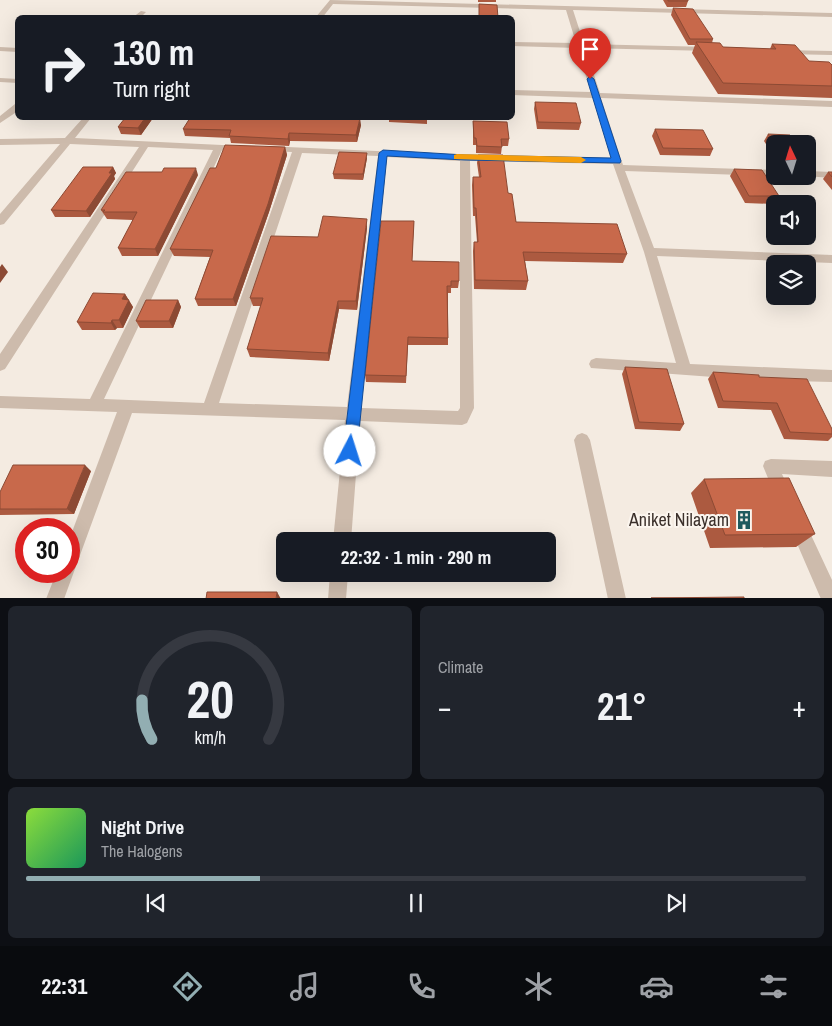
<!DOCTYPE html>
<meta charset="utf-8">
<style>
body{margin:0;font-family:"Archivo Narrow",sans-serif;background:#20242c;color:#f1f3f6;height:100vh;display:flex;flex-direction:column;font-size:19px;white-space:nowrap}
*{box-sizing:border-box;margin:0}
p{font-size:16px;color:#9ea1a6}
.icon{flex:none;width:28px;height:28px;fill:none;stroke:currentColor;stroke-width:2;stroke-linecap:round;stroke-linejoin:round}
.map{position:relative;height:598px;overflow:hidden}
.sheet{display:flex;flex-direction:column;gap:8px;padding:8px;background:#0d0f14;flex:1}
.sheet>*{flex:none}
.banner{position:absolute;left:15px;top:15px;width:500px;height:105px;border-radius:8px;box-shadow:0 5px 20px #0002;background:#171b24;color:#f1f3f6;overflow:hidden}
.needle{width:32px;rotate:356deg}
.fabs{position:absolute;left:766px;top:135px;display:grid;gap:10px}
.fabs a{display:grid;place-items:center;width:50px;height:50px;border-radius:8px;background:#171b24;box-shadow:0 5px 20px #0002;font-size:25px}
.speed{position:absolute;left:15px;top:518px;display:flex;gap:10px;font-size:25px;font-weight:700;text-align:center}
.speed>*{display:grid;place-content:center;width:65px;height:65px;border-radius:50%;background:#171b24;box-shadow:0 5px 20px #0002;line-height:1}
.speed .limit{border:8px solid #d22;background:#fff;color:#111}
.pin{position:absolute;display:grid;place-items:center;width:42px;height:42px;color:#fff;margin:-51px -21px;border-radius:50% 50% 50% 0;rotate:-45deg;box-shadow:0 0 5px #0007}
.pin .icon{rotate:45deg}
.me{position:absolute;width:55px;margin:-28px;rotate:5deg;stroke-linejoin:round;filter:drop-shadow(0 0 4px #0008)}
.turn{display:flex;align-items:center;gap:18px;height:105px;padding:0 15px;font-size:22px}
.turn .icon{width:65px;height:65px;stroke-width:2.5}
.turn b{display:block;font-size:35px;line-height:42px}
.big{font-size:38px;font-weight:800;line-height:1.1}
.sheet .card{flex:1;display:flex;flex-direction:column;justify-content:center;gap:8px;min-width:0;padding:0 18px;border-radius:8px;background:#20242c}
.sheet .dial{align-items:center;gap:0}
.dial svg{height:130px;overflow:visible;fill:none;stroke:#363941;stroke-width:7;stroke-linecap:round;text-anchor:middle}
.dial text{fill:#f1f3f6;stroke:none}
.song{display:flex;align-items:center;gap:15px}
.cover{width:60px;height:60px;border-radius:8px;background:linear-gradient(135deg,hsl(90 70% 55%),hsl(150 70% 35%))}
.played{height:5px;border-radius:2px;background:linear-gradient(90deg,#92aeb2 30%,#363941 30%)}
.keys{display:flex;justify-content:space-around;direction:ltr}
.heat{display:flex;justify-content:space-between;align-items:center;font-size:28px;direction:ltr}
.sheet .tiles{flex:1;display:grid;gap:8px;grid-template-columns:1fr 1fr}
.card:last-child{grid-column:span 2}
.trip{position:absolute;left:276px;top:532px;width:280px;height:50px;border-radius:8px;background:#171b24;box-shadow:0 5px 20px #0002;font-weight:800;line-height:50px;text-align:center}
.menu{display:flex;height:80px;justify-content:space-around;align-items:center;background:#090b0e;color:#9ea1a6}
.menu .icon{width:35px;height:35px}
.menu .on{color:#92aeb2}
.menu b{font-size:22px;color:#f1f3f6}
.map>svg:first-child{display:block}
</style>
<div class="map">
<svg width="832" height="599" viewBox="0 0 832 599">
<rect width="100%" height="100%" fill="#f4ebe1"/>
<g fill="none" stroke-linecap="round" stroke-linejoin="round">
<path fill="#cdbbac" fill-rule="evenodd" d="M330,0L832,13V17L573,10L584,44L710,47L714,49L710,51L585,48L600,93L832,101V107L601,98L623,165L775,170V176L625,171L654,248L832,255V263L657,256L690,364L832,370V382L754,380L591,368L589,364L591,360L596,358L676,363L644,252L613,164L470,161L474,408L467,423L462,425L360,421L351,541H333L345,420L132,413L64,599H46L57,571H69V540L117,412L0,408V396L90,399L213,150L148,147L5,369L0,371V354L139,147L70,144L4,224L0,225V214L60,144L0,145V139L65,138L83,118H91L75,138L243,146L245,148L240,151L222,150L104,399L204,403L292,152L268,151L265,150V146L465,155L611,158L593,98L512,95V90L591,92L577,48L512,46V42L576,43L566,10L333,4L322,18H315ZM302,153L378,156L347,407L219,403ZM387,157L460,161V408L458,411L361,408Z
M141,11L146,12L140,18H132Z
M0,47L18,48V52L0,51Z
M782,50L832,51V55L785,54L781,52Z
M0,78L18,79V83L0,82Z
M15,104H18V111L0,123V116Z
M808,171L832,172V178L805,176H808Z
M582,433L587,435L590,440L626,599H608L574,440L577,435Z
M771,459L832,461V477L782,474L791,494L789,500L783,502L777,500L763,466L765,461Z
M798,517L804,520L832,580V599H821L792,532L789,526L792,520Z
M330,574H348L346,599H328Z"/>
</g>
<path fill="#ac5a40" d="M478,0H496V2H478Z
M663,0H688V1L686,7H667Z
M673,8L713,39L712,43L723,47L770,49L772,44L809,61L832,65V98L718,94L692,53L695,45H688L671,15Z
M535,102L581,123L579,130L537,129L534,109Z
M153,118L141,135L121,134L118,127Z
M389,118H427V124L389,122Z
M473,121L509,139L508,146H502L501,154L476,153V145H473Z
M361,125L357,142L290,141L289,146L231,143L230,138L185,136L183,129Z
M655,129L713,149L710,156L660,155L652,136Z
M768,134L775,144V158L764,141Z
M285,147L287,155L269,212L236,306H198L195,299L210,257L174,256L170,249L216,168Z
M478,155L508,193L516,222L627,254L623,263L525,261L528,281L526,290L474,289L473,251L474,242H477L475,216H473L472,185L473,177H479L477,163Z
M367,158L363,180L334,179L333,174Z
M113,167L116,173L114,176L115,179L90,217H55L51,210Z
M734,169L779,196L774,204L745,203L730,176Z
M828,172H832V190L823,179Z
M198,175L158,256H122L118,248L133,220L107,219L101,210Z
M414,221L412,261L459,281L458,288H451V293H448V345H408L406,383L366,382L365,375Z
M367,228L357,310L339,309L329,361L250,357L247,349L261,306H253L250,298L318,237Z
M125,294L133,307L123,328H117L115,330H82L77,322Z
M178,300L181,307L173,328H140L136,321Z
M625,367L684,424L680,431L635,429L622,374Z
M713,372L759,377L832,429V437L828,441L784,439L771,410L718,408L708,379Z
M91,471L74,514L0,515V492Z
M704,479L815,534L796,547L710,548L691,493Z"/>
<path fill="#8c4a34" d="M145,118H153L141,135L138,128Z
M360,118L361,125L357,142L356,135Z
M289,133L290,141L289,146L288,139Z
M285,147L287,155L269,212L236,306L233,299Z
M367,153V158L363,180V174Z
M113,167L116,173L114,176L115,179L90,217L86,211Z
M196,168L198,175L158,256L155,249Z
M367,219V228L357,310L356,301Z
M2,264L8,272L0,283V267Z
M125,294L133,307L123,328L119,320L122,299Z
M178,300L181,307L173,328L169,321Z
M338,301L339,309L329,361L328,353Z
M112,320L117,328L115,330L111,323Z
M85,465L91,471L74,514L67,509Z
M277,592L281,599H276Z"/>
<path fill="#c8694b" stroke="#8c4a34" d="M668,0H688V1H668Z
M479,4L497,5L498,18H479Z
M673,8L693,9L713,39H690Z
M696,42L720,43L723,47L776,49L772,44L795,45L809,61L829,62L832,65V86L723,83Z
M535,102L576,103L581,123L538,122Z
M125,118H145L138,128L118,127Z
M190,118H360L356,135L289,133L288,139L229,136L231,130L183,129Z
M473,121L507,122L509,139H501L502,147L477,146L476,138H474Z
M655,129L703,130L713,149L663,148Z
M768,134L790,135L797,144H775V145Z
M225,145L285,147L268,204L233,299H195L213,250L170,249L210,168H216Z
M339,152L367,153L363,174H333Z
M478,155H503L508,193L512,194L516,222L617,224L627,254L523,252L528,281L475,280L474,242H478L476,208H474L473,177H481Z
M83,167H113L109,173H112L86,211L51,210Z
M164,168H196L155,249L118,248L137,212H103L105,210H101L126,172H162Z
M734,169L762,170L779,196H749Z
M828,172H832V177Z
M323,216L367,219L356,301H338L328,353L247,349L263,298H250L271,236L318,237Z
M381,221H414L412,261L459,262V281H451V286H447L448,338L408,337L406,376L365,375Z
M93,293L125,294L122,299L129,300L119,320H112L111,323L77,322Z
M146,300H178L169,321H136Z
M625,367L667,369L684,424L639,422Z
M713,372L759,375V377L807,379L832,429V434L790,432L777,403L723,401Z
M13,465H85L67,509H0V492Z
M789,478L815,534L725,535L704,479Z
M207,592H277L276,599H206Z
M744,597V599L651,598Z"/>
<path fill="#1a73e8" stroke="#114b97" d="M590,76L594,79L621,161L620,163L465,160L387,156L357,451L355,455L350,457L345,455L343,451L379,153L383,150L465,155L611,158L587,79Z"/>
<path fill="#f59e0b" d="M457,154L581,157L586,160L581,163L454,159V155Z"/>
<defs>
<g id="building-bare" transform="scale(1.5)"><path d="M-4-6H4V6H1V3H-1V6H-4ZM-2.5-4.3h1.7v1.8h-1.7ZM.8-4.3h1.7v1.8H.8ZM-2.5-1h1.7V.8h-1.7ZM.8-1h1.7V.8H.8Z" fill="#1f5a5e" stroke="#fbf5ee" stroke-width="2.5" paint-order="stroke"/></g>
</defs>
<g fill-rule="evenodd">
<use href="#building-bare" x="744" y="520"/>
</g>
<g text-anchor="middle" stroke-width="4" stroke-linejoin="round" paint-order="stroke">
<g font-size="18" fill="#3b302b" stroke="#fbf5ee" text-anchor="end">
<text x="729" y="526">Aniket Nilayam</text>
</g>
</g>
</svg>
<div class="fabs">
<a><svg class="needle" viewBox="-14 -14 28 28"><path d="M0-13l5 13h-10z" fill="#e53935"/><path d="M0 13l5-13h-10z" fill="#9ea1a6"/></svg></a>
<a><svg class="icon" aria-label="sound" viewBox="0 0 24 24"><path d="M4 9h4l5-4v14l-5-4H4zM17 9q2 3 0 6"/></svg></a>
<a><svg class="icon" aria-label="layers" viewBox="0 0 24 24"><path d="M12 4l9 5-9 5-9-5zM3 14l9 5 9-5"/></svg></a>
</div>
<div class="speed"><div class="limit">30</div></div>
<div class="pin" style="left:590px;top:79px;background:#d93025"><svg class="icon" aria-label="arrive" viewBox="0 0 24 24"><path d="M6 21V4h12l-3 4 3 4H6"/></svg></div>
<svg class="me" style="left:350px;top:451px" viewBox="-20 -20 40 40"><circle r="19" fill="#fff"/><path d="M0-13L10 11 0 6-10 11z" fill="#1a73e8"/></svg>
<div class="trip">22:32 · 1 min · 290 m</div>
<div class="banner">
<div class="turn"><svg class="icon" aria-label="right" viewBox="0 0 24 24"><path d="M7 20v-9h11M14 6l5 5-5 5"/></svg><div><b>130 m</b>Turn right</div></div>
</div>
</div>
<section class="sheet">
<div class="tiles">
<div class="card dial"><svg viewBox="0 0 100 80">
<path d="M14 69A42 42 0 1 1 86 69"/>
<path d="M14 69A42 42 0 0 1 8 45" stroke="#92aeb2"/>
<text x="50" y="56" font-size="32" font-weight="700">20</text>
<text x="50" y="72" font-size="11">km/h</text>
</svg></div>
<div class="card"><p>Climate</p>
<div class="heat"><a>−</a><b class="big">21°</b><a>+</a></div>
</div>
<div class="card">
<div class="song"><i class="cover"></i><div><b>Night Drive</b><p>The Halogens</p></div></div>
<div class="played"></div>
<div class="keys"><svg class="icon" aria-label="previous" viewBox="0 0 24 24"><path d="M18 5L8 12l10 7zM5 5v14"/></svg><svg class="icon" aria-label="pause" viewBox="0 0 24 24"><path d="M8 5v14M16 5v14"/></svg><svg class="icon" aria-label="next" viewBox="0 0 24 24"><path d="M6 5l10 7-10 7zM19 5v14"/></svg></div>
</div>
</div>
</section>
<nav class="menu">
<b>22:31</b>
<svg class="icon on" aria-label="directions" viewBox="0 0 24 24"><path d="M12 3l9 9-9 9-9-9zM9 14v-3h6M13 9l2 2-2 2"/></svg>
<svg class="icon" aria-label="music" viewBox="0 0 24 24"><path d="M9 18V5l10-2v13"/><circle cx="6" cy="18" r="3"/><circle cx="16" cy="16" r="3"/></svg>
<svg class="icon" aria-label="phone" viewBox="0 0 24 24"><path d="M5 4h4l2 5-3 2q2 4 5 5l2-3 5 2v4C11 20 4 13 5 4z"/></svg>
<svg class="icon" aria-label="climate" viewBox="0 0 24 24"><path d="M12 3v18M4 7l16 10M4 17L20 7"/></svg>
<svg class="icon" aria-label="car" viewBox="0 0 24 24"><path d="M5 17H2v-5l4-1 3-4h7l3 4 3 1v5h-3M9 17h6M6 11h13"/><circle cx="7" cy="17" r="2"/><circle cx="17" cy="17" r="2"/></svg>
<svg class="icon" aria-label="filters" viewBox="0 0 24 24"><path d="M4 7h16M4 17h16"/><circle cx="9" cy="7" r="2"/><circle cx="15" cy="17" r="2"/></svg>
</nav>
